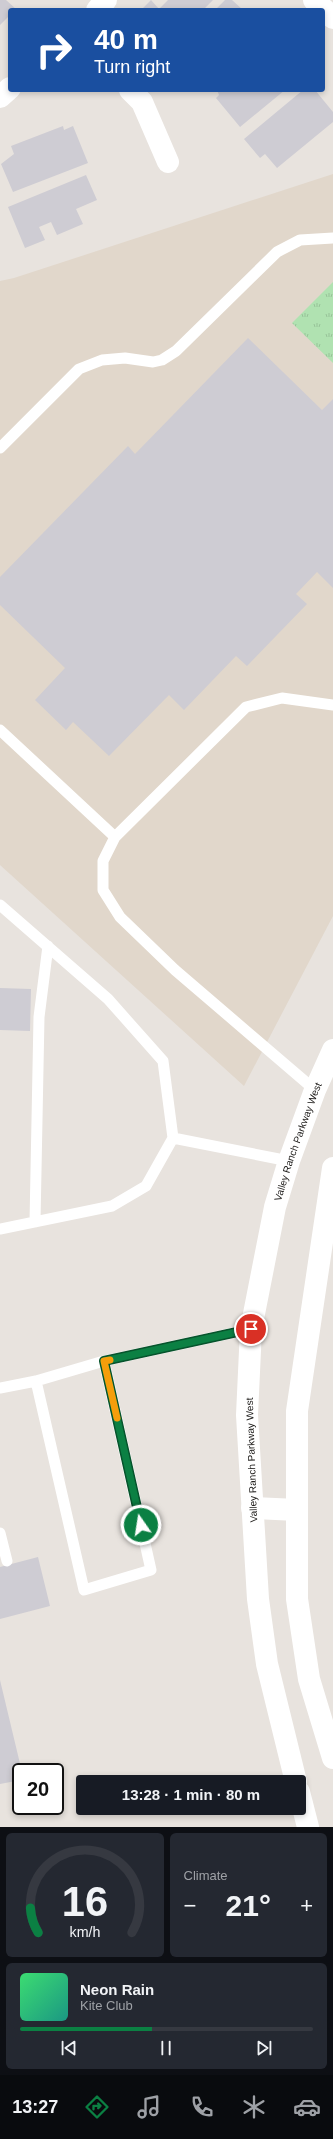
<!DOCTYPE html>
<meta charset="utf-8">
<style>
body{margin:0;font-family:Arial,sans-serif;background:#242831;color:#f1f3f6;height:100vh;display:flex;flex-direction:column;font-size:15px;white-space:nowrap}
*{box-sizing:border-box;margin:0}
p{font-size:13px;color:#9ea1a6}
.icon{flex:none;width:22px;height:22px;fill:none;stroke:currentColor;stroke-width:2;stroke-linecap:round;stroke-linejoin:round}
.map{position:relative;height:1827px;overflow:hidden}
.panel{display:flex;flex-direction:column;gap:6px;padding:6px;background:#0d0f14;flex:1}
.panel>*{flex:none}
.guide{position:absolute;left:8px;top:8px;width:317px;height:84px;border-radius:4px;box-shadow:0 2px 6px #0003;background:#1a4fa0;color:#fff;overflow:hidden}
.speed{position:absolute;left:12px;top:1763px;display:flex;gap:8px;font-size:20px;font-weight:700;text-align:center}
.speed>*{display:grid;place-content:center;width:52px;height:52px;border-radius:50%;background:#171b24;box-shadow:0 2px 6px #0003;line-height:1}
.speed .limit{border:2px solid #111;border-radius:6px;background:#fff;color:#111}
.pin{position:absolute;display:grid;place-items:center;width:34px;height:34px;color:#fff;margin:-17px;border:2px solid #fff;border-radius:50%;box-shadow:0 1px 4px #0007}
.me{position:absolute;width:44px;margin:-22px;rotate:347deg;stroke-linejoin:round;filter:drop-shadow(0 0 3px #0008)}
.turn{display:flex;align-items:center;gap:14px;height:84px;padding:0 20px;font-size:18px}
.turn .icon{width:52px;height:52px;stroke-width:2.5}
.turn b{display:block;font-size:28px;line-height:34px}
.big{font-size:30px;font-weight:700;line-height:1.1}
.panel .tile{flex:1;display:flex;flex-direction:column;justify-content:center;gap:6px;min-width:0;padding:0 14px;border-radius:6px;background:#242831}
.panel .dial{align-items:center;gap:0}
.dial svg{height:104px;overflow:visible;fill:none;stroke:#363941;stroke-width:7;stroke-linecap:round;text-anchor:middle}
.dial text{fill:#f1f3f6;stroke:none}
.song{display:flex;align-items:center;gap:12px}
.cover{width:48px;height:48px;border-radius:6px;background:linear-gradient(135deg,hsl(140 70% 55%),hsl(170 70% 35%))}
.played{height:4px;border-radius:2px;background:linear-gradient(90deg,#0b8043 45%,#363941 45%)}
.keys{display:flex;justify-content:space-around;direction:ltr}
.heat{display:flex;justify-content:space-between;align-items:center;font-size:22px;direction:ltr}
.panel .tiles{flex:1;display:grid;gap:6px;grid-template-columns:1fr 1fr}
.tile:last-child{grid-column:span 2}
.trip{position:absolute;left:76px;top:1775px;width:230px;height:40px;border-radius:4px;background:#171b24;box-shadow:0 2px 6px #0003;font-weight:700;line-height:40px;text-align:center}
.menu{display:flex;height:64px;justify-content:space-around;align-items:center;background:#090b0e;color:#9ea1a6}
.menu .icon{width:28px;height:28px}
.menu .selected{color:#0b8043}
.menu b{font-size:18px;color:#f1f3f6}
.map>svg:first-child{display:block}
</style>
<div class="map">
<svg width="333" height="1827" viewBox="0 0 333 1827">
<defs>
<pattern id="grass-tufts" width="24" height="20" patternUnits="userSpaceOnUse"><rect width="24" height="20" fill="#b0e2b1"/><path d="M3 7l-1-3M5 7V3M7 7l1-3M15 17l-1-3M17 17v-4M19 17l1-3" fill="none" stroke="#97c298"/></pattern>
</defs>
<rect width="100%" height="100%" fill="#e8e3de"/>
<path fill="#e1d7cb" d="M333,174V916L244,1086L0,865V281L14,278Z"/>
<path fill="url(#grass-tufts)" d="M333,282V363L292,323Z"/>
<path fill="#ceccd3" d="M0,0H6L16,9L10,10V15L0,25Z
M151,0L159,9L168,0H213L203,10H141Z
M225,0H232L243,10H215Z
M217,90H285L240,127L216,98L219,95Z
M303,90H315L333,112V122L277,168L265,154L260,158L244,139Z
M63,126L64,130L73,126L88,163L13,192L1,164L14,154L11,146Z
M86,175L97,200L76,209L83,224L57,235L51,222L39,227L45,240L25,248L8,207Z
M248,338L322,410L333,399V588L317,572L296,594L307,604L247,666L236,656L184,710L169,695L109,756L73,722L66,730L35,700L65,668L0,605V577L128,446L135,454Z
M0,988L31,989L30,1031L0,1030Z
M38,1557L50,1606L0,1619V1567Z
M0,1680L22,1772L21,1780L0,1784Z"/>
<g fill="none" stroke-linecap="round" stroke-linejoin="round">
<path stroke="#fff" stroke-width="11" d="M0,448L79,369L102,360L125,358L153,362L162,360L176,351L277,252L300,240L333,238
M0,730L115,837
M0,905L108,999L163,1061L173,1138L146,1186L112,1206L0,1229
M315,1090L175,970L120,917L103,890V861L115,837L246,707L282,698L333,705
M173,1138L289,1161
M35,1222L39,1017L48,946
M36,1381L84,1590L151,1570L104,1361
M0,1388L36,1381L104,1361L251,1329
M0,1533L7,1561"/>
<path stroke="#fff" stroke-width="22" d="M97,10L106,0
M130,90L142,102L168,162
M0,97L10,88"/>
<g stroke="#fff" stroke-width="22">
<path d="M314,0L333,18"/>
<path d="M333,1168L297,1411V1599L309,1679L333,1758"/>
<path d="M252,1508L297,1510"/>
<path id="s1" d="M296,1782L267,1664L258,1599L247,1415L251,1329L275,1207L289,1161L315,1090L333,1050"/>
<path d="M299,1792L308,1827"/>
</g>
</g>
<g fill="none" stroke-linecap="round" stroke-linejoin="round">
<g stroke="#07532c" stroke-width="10">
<path id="route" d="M141,1525L104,1361L251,1329"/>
</g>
<use href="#route" stroke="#0b8043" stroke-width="7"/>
<path stroke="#f59e0b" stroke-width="7" d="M110,1360L104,1361L117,1418"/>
</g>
<g text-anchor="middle" stroke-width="3.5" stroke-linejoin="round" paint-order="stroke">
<g font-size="10" fill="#23211f" stroke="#fff">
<text dy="4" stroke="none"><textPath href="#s1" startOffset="651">Valley Ranch Parkway West</textPath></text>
<text transform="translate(251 1460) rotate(-92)" y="4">Valley Ranch Parkway West</text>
</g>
</g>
</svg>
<div class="speed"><div class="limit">20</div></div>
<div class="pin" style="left:251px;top:1329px;background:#d93025"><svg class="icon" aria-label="arrive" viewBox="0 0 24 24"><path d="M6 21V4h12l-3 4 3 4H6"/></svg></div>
<svg class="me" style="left:141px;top:1525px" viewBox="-20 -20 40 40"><circle r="17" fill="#0b8043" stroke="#fff" stroke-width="3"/><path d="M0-11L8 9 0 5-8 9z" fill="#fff"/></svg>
<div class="trip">13:28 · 1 min · 80 m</div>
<div class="guide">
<div class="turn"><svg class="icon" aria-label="right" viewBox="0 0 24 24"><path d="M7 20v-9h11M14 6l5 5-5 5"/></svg><div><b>40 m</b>Turn right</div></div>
</div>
</div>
<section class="panel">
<div class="tiles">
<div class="tile dial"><svg viewBox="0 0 100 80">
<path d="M14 69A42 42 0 1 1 86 69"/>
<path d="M14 69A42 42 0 0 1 8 50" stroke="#0b8043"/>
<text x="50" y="56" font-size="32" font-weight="700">16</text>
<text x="50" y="72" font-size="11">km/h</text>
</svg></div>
<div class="tile"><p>Climate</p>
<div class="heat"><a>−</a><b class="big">21°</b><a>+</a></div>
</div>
<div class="tile">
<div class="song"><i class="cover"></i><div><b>Neon Rain</b><p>Kite Club</p></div></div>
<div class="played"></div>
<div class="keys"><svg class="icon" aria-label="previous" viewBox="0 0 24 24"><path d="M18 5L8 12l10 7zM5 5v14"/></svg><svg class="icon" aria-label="pause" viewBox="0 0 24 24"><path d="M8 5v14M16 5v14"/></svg><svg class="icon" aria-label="next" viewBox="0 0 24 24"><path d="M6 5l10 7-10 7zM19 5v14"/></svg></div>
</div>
</div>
</section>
<nav class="menu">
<b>13:27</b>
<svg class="icon selected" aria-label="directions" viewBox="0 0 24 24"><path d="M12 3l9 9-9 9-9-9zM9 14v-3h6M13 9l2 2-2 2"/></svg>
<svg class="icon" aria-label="music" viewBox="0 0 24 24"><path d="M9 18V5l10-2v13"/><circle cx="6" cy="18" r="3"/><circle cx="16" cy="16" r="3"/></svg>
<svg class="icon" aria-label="phone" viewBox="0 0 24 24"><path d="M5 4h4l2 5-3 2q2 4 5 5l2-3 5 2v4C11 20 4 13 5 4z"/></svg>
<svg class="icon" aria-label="climate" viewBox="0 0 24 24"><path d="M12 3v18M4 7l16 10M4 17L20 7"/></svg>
<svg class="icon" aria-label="car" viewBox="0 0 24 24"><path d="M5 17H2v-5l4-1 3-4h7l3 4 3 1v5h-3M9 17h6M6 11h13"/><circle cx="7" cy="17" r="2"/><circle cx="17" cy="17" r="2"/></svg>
</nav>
